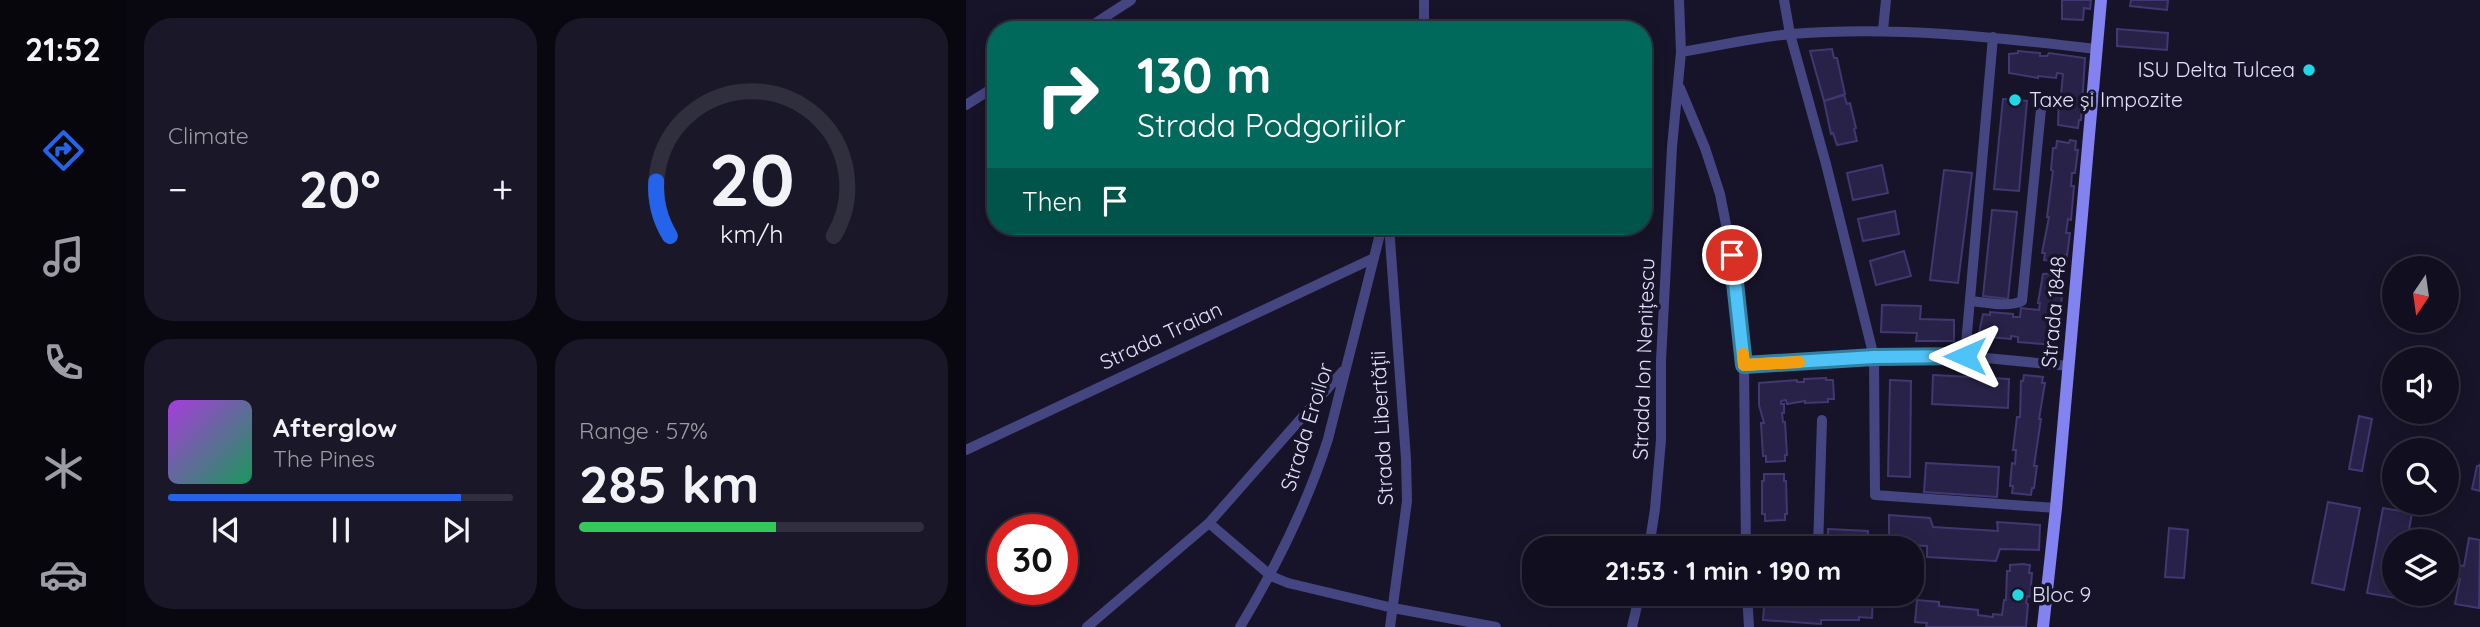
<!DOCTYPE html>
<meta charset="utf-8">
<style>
body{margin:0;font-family:Quicksand,sans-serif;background:#1a1828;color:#f1f3f6;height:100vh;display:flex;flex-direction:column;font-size:26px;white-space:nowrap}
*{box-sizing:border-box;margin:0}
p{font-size:23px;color:#9c9ca4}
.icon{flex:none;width:38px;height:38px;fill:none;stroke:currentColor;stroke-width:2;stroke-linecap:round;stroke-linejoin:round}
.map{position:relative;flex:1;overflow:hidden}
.side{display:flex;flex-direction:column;gap:18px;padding:18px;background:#090811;width:840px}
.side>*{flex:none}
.top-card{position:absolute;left:21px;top:21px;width:665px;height:214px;border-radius:28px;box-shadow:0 4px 18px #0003,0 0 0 2px #302f3d;background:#00695c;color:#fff;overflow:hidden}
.needle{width:46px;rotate:193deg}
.controls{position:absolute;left:1416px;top:256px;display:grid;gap:14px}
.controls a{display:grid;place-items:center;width:77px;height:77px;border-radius:50%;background:#110f1f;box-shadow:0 4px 18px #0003,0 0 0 2px #302f3d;font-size:35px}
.speed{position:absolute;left:21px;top:514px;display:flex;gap:14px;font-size:35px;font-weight:700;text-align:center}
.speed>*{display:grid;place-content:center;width:91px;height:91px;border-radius:50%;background:#110f1f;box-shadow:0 4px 18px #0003,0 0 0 2px #302f3d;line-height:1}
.speed .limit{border:10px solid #d22;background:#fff;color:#111}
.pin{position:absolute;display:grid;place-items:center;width:60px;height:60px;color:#fff;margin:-30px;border:4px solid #fff;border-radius:50%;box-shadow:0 2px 7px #0007}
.me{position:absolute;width:77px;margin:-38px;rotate:270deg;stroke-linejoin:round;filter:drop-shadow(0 0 5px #0008)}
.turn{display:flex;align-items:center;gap:24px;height:147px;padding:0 35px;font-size:32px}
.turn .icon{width:91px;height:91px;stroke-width:2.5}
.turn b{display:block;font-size:49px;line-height:60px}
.then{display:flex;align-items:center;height:66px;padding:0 35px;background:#0003;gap:14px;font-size:26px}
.big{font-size:52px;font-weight:800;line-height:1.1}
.side .widget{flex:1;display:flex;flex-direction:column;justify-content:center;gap:10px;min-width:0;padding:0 24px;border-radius:28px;background:#1a1828}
.side .dial{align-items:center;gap:0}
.dial svg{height:182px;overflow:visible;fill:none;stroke:#302f3d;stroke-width:7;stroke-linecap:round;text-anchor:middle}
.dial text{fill:#f1f3f6;stroke:none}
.song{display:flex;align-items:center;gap:21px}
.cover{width:84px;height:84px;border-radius:10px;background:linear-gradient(135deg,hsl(280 70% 55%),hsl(150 70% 35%))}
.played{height:7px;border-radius:4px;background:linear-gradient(90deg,#2563eb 85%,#302f3d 85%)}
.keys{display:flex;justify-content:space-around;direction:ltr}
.heat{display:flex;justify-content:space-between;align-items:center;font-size:38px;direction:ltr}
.charge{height:10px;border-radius:5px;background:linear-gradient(90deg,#34c759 57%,#302f3d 0)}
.side .tiles{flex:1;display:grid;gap:18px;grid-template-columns:repeat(2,1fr)}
.trip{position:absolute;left:556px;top:536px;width:402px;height:70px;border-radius:28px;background:#110f1f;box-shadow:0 4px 18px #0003,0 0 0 2px #302f3d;font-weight:800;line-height:70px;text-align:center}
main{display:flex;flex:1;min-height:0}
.tab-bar{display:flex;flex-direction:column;width:126px;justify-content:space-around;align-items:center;background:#07060c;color:#9c9ca4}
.tab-bar .icon{width:49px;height:49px}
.tab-bar .selected{color:#2563eb}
.tab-bar b{font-size:32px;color:#f1f3f6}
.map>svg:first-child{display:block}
</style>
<main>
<nav class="tab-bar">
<b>21:52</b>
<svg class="icon selected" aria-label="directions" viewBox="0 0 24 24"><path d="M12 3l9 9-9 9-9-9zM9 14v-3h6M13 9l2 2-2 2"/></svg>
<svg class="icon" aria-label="music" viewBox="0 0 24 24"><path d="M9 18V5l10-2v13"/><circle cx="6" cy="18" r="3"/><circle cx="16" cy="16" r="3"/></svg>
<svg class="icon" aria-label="phone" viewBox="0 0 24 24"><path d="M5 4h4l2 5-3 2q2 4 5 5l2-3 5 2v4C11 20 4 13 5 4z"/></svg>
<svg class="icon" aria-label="climate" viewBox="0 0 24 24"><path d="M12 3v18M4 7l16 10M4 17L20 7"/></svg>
<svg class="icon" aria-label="car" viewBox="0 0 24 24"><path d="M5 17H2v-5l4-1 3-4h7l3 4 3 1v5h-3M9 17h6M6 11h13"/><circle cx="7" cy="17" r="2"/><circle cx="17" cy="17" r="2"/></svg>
</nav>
<section class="side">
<div class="tiles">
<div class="widget"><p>Climate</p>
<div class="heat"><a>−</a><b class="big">20°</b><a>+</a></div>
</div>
<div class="widget dial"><svg viewBox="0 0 100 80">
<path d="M14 69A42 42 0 1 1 86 69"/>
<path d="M14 69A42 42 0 0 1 8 45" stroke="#2563eb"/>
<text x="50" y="56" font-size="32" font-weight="700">20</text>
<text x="50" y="72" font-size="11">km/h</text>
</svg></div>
<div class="widget">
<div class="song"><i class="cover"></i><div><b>Afterglow</b><p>The Pines</p></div></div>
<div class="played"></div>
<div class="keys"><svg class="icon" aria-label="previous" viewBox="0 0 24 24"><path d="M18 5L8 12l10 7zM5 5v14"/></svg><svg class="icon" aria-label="pause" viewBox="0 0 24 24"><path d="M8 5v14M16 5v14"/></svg><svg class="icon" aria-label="next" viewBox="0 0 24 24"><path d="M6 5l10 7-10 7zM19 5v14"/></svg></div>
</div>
<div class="widget"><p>Range · 57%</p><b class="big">285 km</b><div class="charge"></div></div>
</div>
</section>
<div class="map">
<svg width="1514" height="627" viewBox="0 0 1514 627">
<rect width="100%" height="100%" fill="#171429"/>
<path fill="#292248" stroke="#413771" stroke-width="2" d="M1096,0H1125L1124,9L1118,8L1117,20L1096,19Z
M1165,0H1202L1201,10L1164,6Z
M1151,29L1202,33L1201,50L1151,46Z
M866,49L868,58H871L879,94L858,101L844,51Z
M1052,51L1074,53V56H1081L1083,53L1119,58L1115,120H1113L1112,128L1092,125L1093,95H1095L1097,74L1091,73L1090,78L1072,76V78L1043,73V54L1052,53Z
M878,95L881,104L884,103L890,128L888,129L891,141L871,145L867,133L865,134L858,101Z
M1037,99L1061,101L1053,191L1028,189Z
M1104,140L1110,141L1109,150H1112L1109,173H1106L1105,186H1108L1105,220L1102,219L1100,233H1104L1101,256L1098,255L1097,262L1078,260L1079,253H1076L1083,217H1081L1087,171L1085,170L1087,148H1090L1091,141L1103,143Z
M916,165L922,193L887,200L881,173Z
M978,170L1006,173L992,283L964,280Z
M1026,210L1051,212L1042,299L1017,296Z
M929,211L933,234L897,241L892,219Z
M938,251L945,276L910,285L904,261Z
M1090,273L1096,274V282L1098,283L1089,345L1052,342V337L1045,336V339L1022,337V334L1013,333L1017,314L1024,315V312L1047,314V317H1054L1055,308L1073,310L1074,303H1072L1077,274Z
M916,305L955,306L954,319L988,320V341H950L951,333L915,332Z
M967,375L1043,379L1042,408L966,404Z
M1058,375L1077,377L1076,383H1079L1073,419H1075L1068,466H1071L1068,488H1066L1065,495L1046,493L1047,486H1044L1046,463L1049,464L1050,450H1047L1051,417H1054L1055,381H1057Z
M860,378V380H867L868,399H862V402L839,403V401L821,404L820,400L815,401V404H818V413H816L817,422H819L821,455H819V461L800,462V456H797L795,423H798L793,405V383L831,380V382H838V379Z
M924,380L945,381L944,477L922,476Z
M1393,416L1406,419L1396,471L1383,469Z
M960,463L1033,467L1031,497L958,492Z
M1514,464V491L1506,489L1511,466H1513Z
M798,474H818V481H820L821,514H819V520L799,521V514H796V481H798Z
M1362,502L1394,508L1378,590L1346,583Z
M1417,508L1446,513L1441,541H1428L1430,598L1401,593Z
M923,515L964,518L967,527L1032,531L1031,522L1074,525L1073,550L1034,549L1030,561L961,557V546L923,544Z
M1203,528L1222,530L1218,578L1199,577Z
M862,529L902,531L903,548H862Z
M1503,538L1514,540L1513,608L1489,604L1494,579L1484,577L1487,564L1498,566Z
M1057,564L1064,565L1063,573H1066L1064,597L1061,596L1060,603L1062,604L1060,627H960L961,623L949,622L951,600L973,602V606L1012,610V615L1027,617V614L1036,615L1038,600H1040L1041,571H1044V565Z
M799,593H821L817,595V601H821V598L830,599L842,601V604L845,605L847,595H852L851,598H885V594L907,595L906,618L893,617V620H855V624L797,620Z"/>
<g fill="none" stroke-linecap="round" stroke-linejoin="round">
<path stroke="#454582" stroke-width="10" d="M818,0L824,34L860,164L908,357L909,495L1090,508
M119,30L165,0
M458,30V0
M917,30L920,0
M715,52C752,46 789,37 826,34C928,26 1029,37 1130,49
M714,88L739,148L754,194L766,255L778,365L780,548
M0,105L30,86
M423,226L440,459L441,501L424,627
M1004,301C1020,302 1041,308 1056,301L1076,99
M999,356L1027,37
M778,365L908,357L999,356L1103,366
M0,450L408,258
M243,523L305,576L322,583L427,608L530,627
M683,548L689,509L695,440V361L706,147L715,52L713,0
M852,548L856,420
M781,593L783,627
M121,627L243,523L377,371
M274,627C310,567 341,505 362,439L416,226
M666,627L674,593"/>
<path stroke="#8282f0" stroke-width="12" d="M1077,627L1090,508L1135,0"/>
</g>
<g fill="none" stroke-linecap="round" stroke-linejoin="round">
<g stroke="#337fa1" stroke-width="18">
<path id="route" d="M766,255L778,365L908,357L999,356"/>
</g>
<use href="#route" stroke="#4fc3f7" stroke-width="12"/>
<path stroke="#f59e0b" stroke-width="12" d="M777,354L778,365L833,362"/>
</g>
<g fill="#22d7e4" stroke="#171429" stroke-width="2.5">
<circle cx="1343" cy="70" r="7"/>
<circle cx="1049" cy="100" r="7"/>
<circle cx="1052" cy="595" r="7"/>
</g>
<g text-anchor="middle" stroke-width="7" stroke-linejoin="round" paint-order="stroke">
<g font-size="21" fill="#e2e0fb" stroke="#171429" text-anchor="start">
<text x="1329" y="77" text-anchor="end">ISU Delta Tulcea</text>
<text x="1063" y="107">Taxe și Impozite</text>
<text x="1066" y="602">Bloc 9</text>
</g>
<g font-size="21" fill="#e2e0fb" stroke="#171429">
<text transform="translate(1088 312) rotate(-85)" y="7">Strada 1848</text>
<text transform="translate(195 336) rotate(-25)" y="7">Strada Traian</text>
<text transform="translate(678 359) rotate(-88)" y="7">Strada Ion Nenițescu</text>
<text transform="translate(341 427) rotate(-73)" y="7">Strada Eroilor</text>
<text transform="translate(416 428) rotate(-93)" y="7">Strada Libertății</text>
</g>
</g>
</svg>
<div class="controls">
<a><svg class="needle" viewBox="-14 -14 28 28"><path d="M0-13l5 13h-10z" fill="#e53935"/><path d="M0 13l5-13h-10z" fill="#9c9ca4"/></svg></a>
<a><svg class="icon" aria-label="sound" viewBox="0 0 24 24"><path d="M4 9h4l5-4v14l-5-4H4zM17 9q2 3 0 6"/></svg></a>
<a><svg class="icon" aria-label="search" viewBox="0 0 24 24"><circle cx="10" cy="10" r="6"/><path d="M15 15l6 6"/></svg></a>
<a><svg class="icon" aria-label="layers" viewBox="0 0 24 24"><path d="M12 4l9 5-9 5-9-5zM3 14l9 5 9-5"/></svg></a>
</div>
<div class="speed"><div class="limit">30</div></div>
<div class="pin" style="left:766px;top:255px;background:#d93025"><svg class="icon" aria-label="arrive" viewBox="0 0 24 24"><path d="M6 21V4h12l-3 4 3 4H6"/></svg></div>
<svg class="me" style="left:999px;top:356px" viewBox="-20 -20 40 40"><path d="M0-17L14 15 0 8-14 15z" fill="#4fc3f7" stroke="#fff" stroke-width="4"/></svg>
<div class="trip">21:53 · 1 min · 190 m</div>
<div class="top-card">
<div class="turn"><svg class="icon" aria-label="right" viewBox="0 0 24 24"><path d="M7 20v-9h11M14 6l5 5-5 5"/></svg><div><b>130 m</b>Strada Podgoriilor</div></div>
<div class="then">Then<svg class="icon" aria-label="arrive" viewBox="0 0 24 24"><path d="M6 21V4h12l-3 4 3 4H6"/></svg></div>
</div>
</div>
</main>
